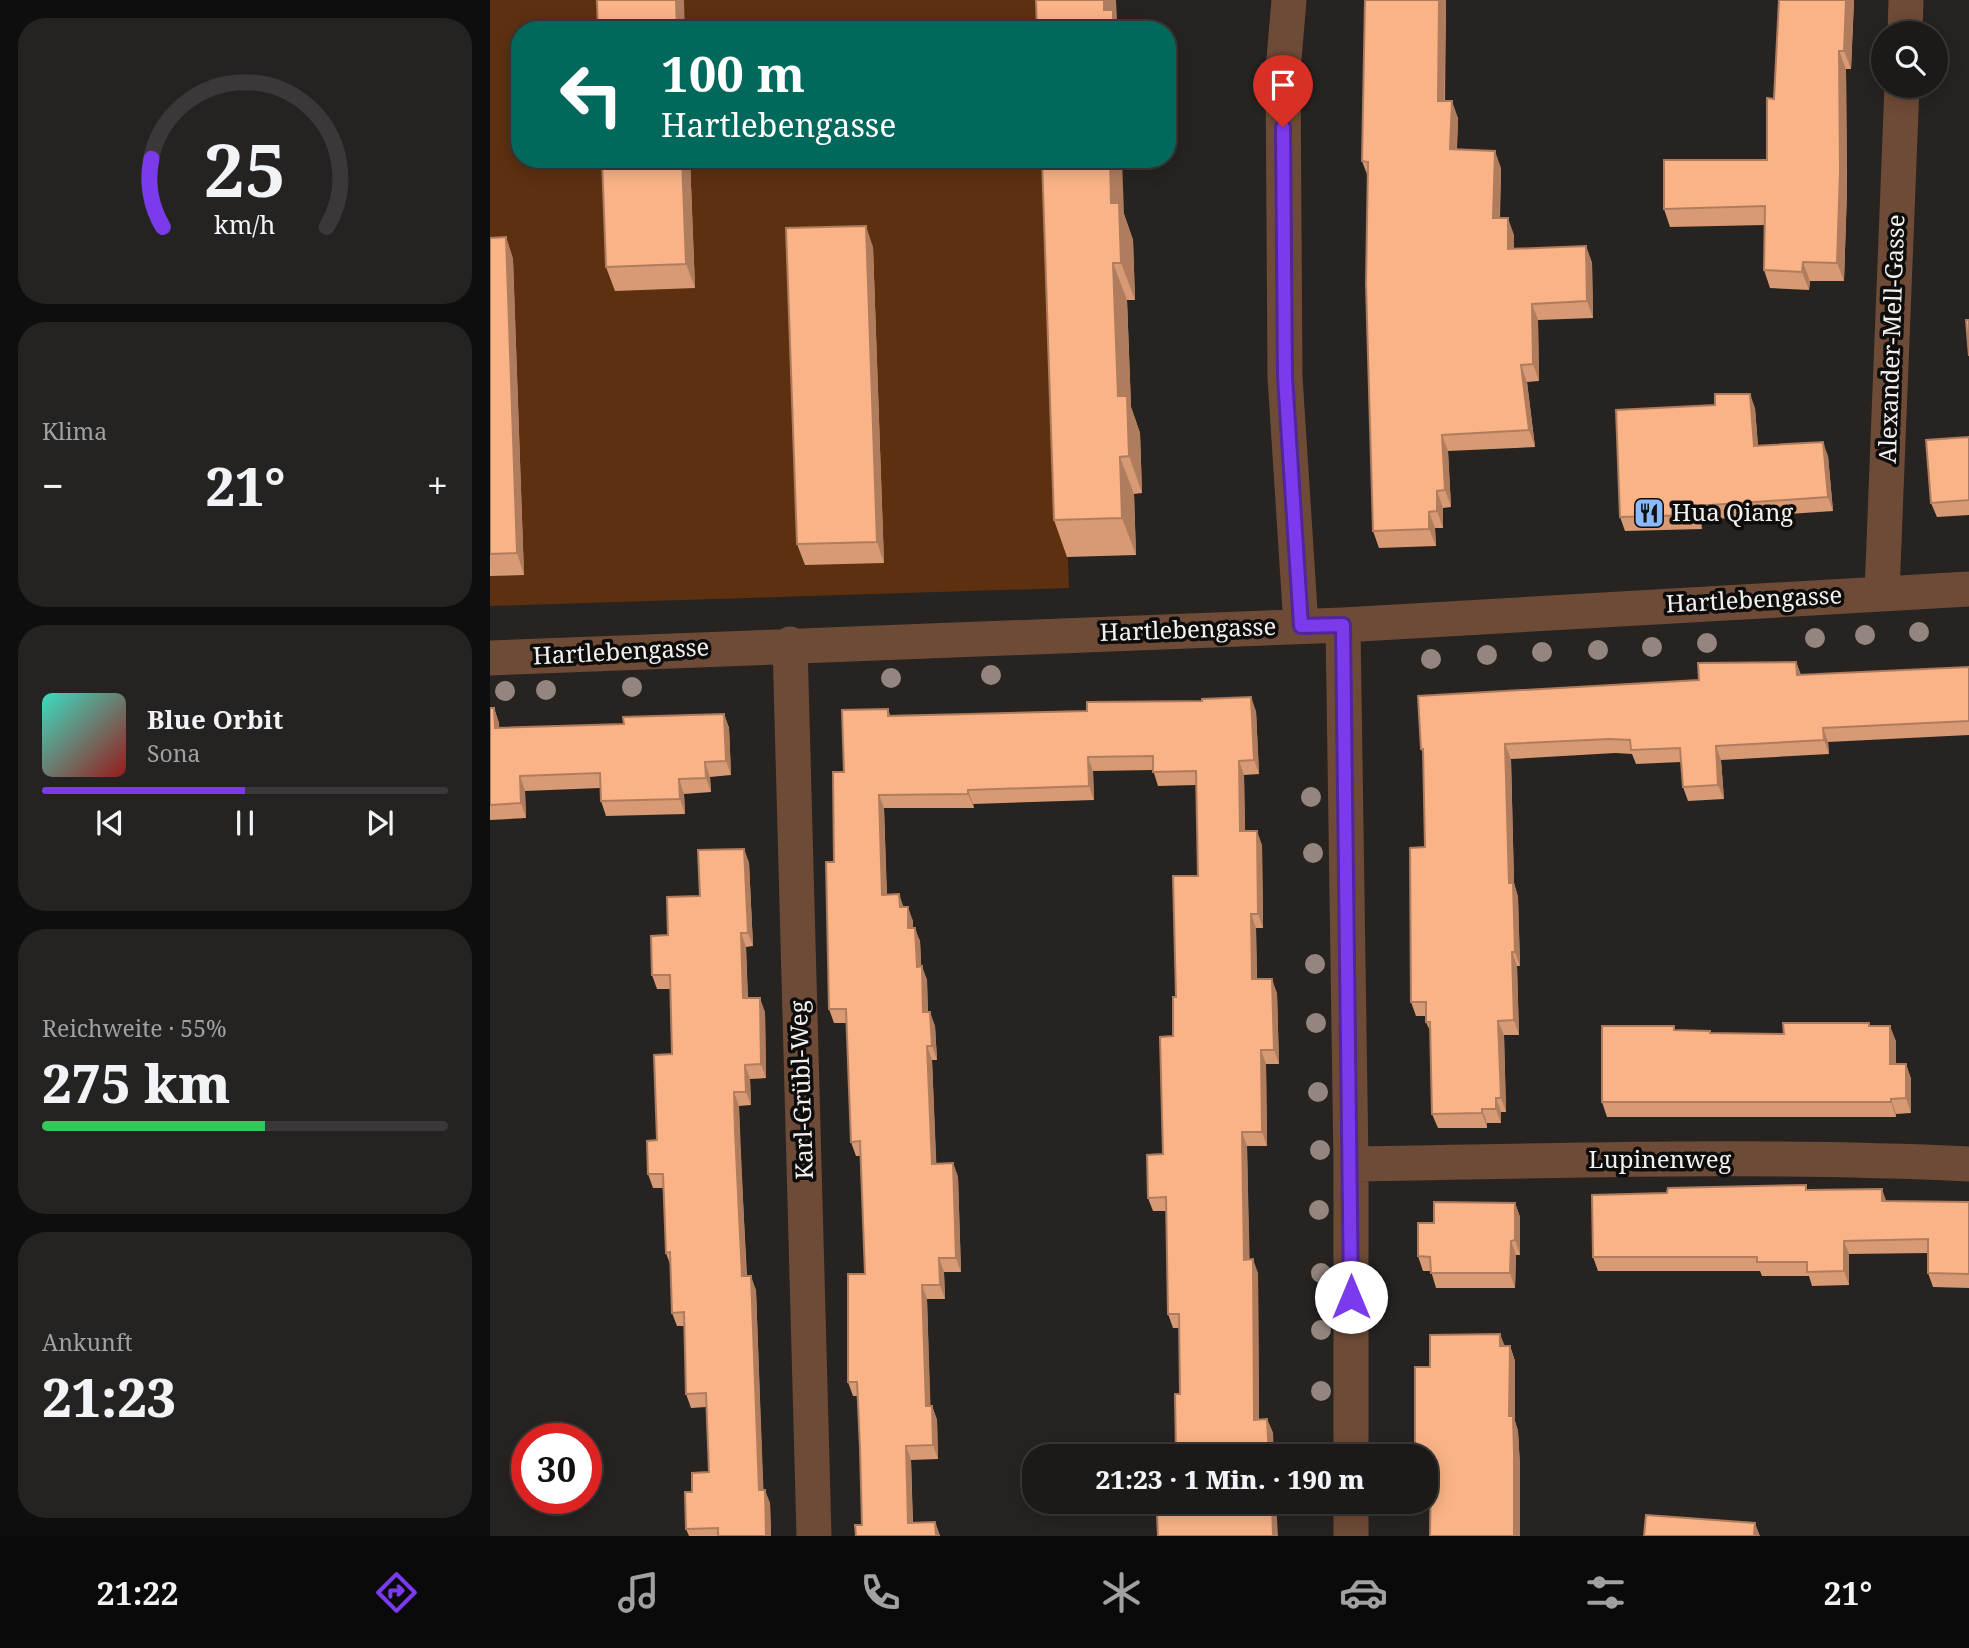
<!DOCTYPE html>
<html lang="de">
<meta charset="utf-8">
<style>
body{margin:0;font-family:"Noto Serif",serif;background:#252322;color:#f1f3f6;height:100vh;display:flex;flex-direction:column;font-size:26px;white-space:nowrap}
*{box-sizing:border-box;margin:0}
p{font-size:23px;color:#a0a1a2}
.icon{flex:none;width:38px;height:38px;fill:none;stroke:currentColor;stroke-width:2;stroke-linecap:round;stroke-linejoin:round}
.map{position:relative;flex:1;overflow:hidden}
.side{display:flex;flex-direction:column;gap:18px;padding:18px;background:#0f0e0e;width:490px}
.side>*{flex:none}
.top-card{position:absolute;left:21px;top:21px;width:665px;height:147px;border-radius:28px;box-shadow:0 4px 18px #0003,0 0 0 2px #3a3838;background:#00695c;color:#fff;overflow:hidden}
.tools{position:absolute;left:1381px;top:21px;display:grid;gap:14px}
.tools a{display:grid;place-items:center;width:77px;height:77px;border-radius:50%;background:#1c1a19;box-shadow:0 4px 18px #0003,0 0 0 2px #3a3838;font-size:35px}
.speed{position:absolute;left:21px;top:1423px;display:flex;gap:14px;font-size:35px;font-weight:700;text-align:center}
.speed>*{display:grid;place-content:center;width:91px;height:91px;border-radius:50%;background:#1c1a19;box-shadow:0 4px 18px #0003,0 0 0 2px #3a3838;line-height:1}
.speed .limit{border:10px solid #d22;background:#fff;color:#111}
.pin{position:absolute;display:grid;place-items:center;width:60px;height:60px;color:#fff;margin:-72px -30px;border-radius:50% 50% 50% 0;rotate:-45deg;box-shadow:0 0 7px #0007}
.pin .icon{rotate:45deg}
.me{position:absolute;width:77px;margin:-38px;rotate:0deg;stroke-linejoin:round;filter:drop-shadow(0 0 5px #0008)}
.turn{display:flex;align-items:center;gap:24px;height:147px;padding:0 35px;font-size:32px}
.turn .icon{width:91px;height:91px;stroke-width:2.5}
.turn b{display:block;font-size:49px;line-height:60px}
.big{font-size:52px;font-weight:800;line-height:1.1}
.side .tile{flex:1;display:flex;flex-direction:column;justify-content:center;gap:10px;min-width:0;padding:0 24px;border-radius:28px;background:#252322}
.side .dial{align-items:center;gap:0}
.dial svg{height:182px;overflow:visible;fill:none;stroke:#3a3838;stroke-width:7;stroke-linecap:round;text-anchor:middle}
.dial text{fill:#f1f3f6;stroke:none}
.song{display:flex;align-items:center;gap:21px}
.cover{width:84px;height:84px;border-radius:10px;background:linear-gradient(135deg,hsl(170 70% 55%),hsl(0 70% 35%))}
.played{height:7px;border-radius:4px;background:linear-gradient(90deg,#7c3aed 50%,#3a3838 50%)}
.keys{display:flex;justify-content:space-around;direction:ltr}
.heat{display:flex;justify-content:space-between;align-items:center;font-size:38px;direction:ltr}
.charge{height:10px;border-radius:5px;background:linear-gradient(90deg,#34c759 55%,#3a3838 0)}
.trip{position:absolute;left:532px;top:1444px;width:416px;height:70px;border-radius:28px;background:#1c1a19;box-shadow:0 4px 18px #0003,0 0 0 2px #3a3838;font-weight:800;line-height:70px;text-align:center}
.menu{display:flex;height:112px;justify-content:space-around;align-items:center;background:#0b0a0a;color:#a0a1a2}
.menu .icon{width:49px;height:49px}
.menu .current{color:#7c3aed}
.menu b{font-size:32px;color:#f1f3f6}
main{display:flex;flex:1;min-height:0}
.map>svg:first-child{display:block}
</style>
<main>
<section class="side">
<div class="tile dial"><svg viewBox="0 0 100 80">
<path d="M14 69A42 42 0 1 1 86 69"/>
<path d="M14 69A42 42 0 0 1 9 39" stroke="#7c3aed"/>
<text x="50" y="56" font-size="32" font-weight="700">25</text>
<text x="50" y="72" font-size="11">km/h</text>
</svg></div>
<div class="tile"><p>Klima</p>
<div class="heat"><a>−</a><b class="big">21°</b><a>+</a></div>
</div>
<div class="tile">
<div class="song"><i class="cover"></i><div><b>Blue Orbit</b><p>Sona</p></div></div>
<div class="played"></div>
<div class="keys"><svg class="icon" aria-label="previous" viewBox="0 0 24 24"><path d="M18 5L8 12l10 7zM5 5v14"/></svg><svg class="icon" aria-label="pause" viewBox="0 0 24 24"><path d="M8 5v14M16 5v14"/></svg><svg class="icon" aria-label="next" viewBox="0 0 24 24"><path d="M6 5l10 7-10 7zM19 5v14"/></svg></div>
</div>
<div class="tile"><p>Reichweite · 55%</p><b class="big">275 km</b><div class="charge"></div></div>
<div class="tile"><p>Ankunft</p><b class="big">21:23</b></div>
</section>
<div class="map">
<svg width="1479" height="1536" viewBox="0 0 1479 1536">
<rect width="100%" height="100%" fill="#262321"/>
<path fill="#5d3010" d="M0,0H115L116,30H30V159H564L579,588L0,606V576L34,574L23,259H0Z
M194,0H558L559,30H195Z"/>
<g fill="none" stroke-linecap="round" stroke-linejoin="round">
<path stroke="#6e4b36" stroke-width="35" d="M799,0L793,71L795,377L811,626
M1415,33L1416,0
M1392,593L1412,86
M853,625L861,1164V1456
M300,644L324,1536
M0,658L853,625L1479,589
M861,1164C1067,1161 1273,1154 1479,1164
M861,1536V1502"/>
</g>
<g fill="#94867e">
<circle cx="1429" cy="632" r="10"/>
<circle cx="1375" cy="635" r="10"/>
<circle cx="1325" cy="638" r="10"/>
<circle cx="1217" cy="643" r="10"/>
<circle cx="1162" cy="647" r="10"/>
<circle cx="1108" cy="650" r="10"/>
<circle cx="1052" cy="652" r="10"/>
<circle cx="997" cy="655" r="10"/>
<circle cx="941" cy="659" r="10"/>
<circle cx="501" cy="675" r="10"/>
<circle cx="401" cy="678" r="10"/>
<circle cx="142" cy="687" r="10"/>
<circle cx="56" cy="690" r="10"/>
<circle cx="15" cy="691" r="10"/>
<circle cx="821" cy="797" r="10"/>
<circle cx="823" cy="853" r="10"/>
<circle cx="825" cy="964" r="10"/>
<circle cx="826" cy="1023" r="10"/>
<circle cx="828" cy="1092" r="10"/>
<circle cx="830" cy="1150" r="10"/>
<circle cx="829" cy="1210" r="10"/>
<circle cx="831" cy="1273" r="10"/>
<circle cx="831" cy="1330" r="10"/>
<circle cx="831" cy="1391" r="10"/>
</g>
<path fill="#d79a74" d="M875,0H956L955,101L968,118L967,149L1011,168L1010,218L1024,235V249L1096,246L1102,263L1103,318L1048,320L1049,381L1037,382L1045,447L958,451L961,507L953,508V528H945L946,546L889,548L883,531L878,177L872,161Z
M1289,0H1364L1361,69H1356L1357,190L1354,281H1320L1319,290L1280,288L1274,270L1275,225L1180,227L1174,209L1277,160L1284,99Z
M200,159L205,288L125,291L116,267Z
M634,214L643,240L645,300H637L641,407L650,433L652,493L644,494L646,555L577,557L564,520Z
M16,237L23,259L34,575L0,576V238Z
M383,247L394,563L315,565L307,544Z
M1265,408L1268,446L1338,456L1343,511L1211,520L1212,529L1135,531L1130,517Z
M1479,437V515L1447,517L1441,503Z
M1306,662L1311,675L1479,667V735L1338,742L1339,754L1231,760L1234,799L1198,801L1193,787L1191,762L1146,764L1142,754L1125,753L1021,759L1024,883L1028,897L1030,966H1027L1029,1035H1014L1016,1112H1011V1123H997V1128H948L942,1114L941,1033L936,1022V1016H926L921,1002L935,847L933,754L931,749L1209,680Z
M0,708H4L9,723V728L134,724L234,714L239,728L241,775L220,777L221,792L194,794L195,814L116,816L111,801L110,788L35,791L36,818L0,820Z
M398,709L400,715L766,711L769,774L754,775L755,831L772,845L773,928H766L767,979L787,993L789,1064H776L777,1146H757L759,1259L768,1273L769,1420L777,1419L783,1433L690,1394L689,1328H683L678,1314L676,1211H663L658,1198L673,1154L686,997L708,876L706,785L668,786L663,770L603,771L604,800L483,804L484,808H394L397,895L414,907L423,921V928L430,941L431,966L437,980L438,1012L445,1026L447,1060H442L446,1164L463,1163L468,1177L471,1272H454L455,1299H437L440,1406H442L447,1420L448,1459L421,1460L423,1523L445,1522L450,1536H366L372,1525L368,1396H363L358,1382L375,1274L370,1156H366L361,1142L357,1023H344L339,1009L344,862L354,772Z
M254,849L259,863L263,946L256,947L258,998L275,1012L276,1078L260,1079L261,1105L249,1106L250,1145L257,1276L266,1290L273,1490L280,1503L281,1536H199L196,1529L202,1492L219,1472L216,1407L201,1408L196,1394L195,1326H187L182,1313L180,1264L176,1253L174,1188H163L158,1174L167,1140L182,1054L180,989H167L162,975L178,935L210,896Z
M1379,1023L1380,1026L1406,1041V1064H1416L1421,1079V1113L1406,1114V1117H1117L1112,1102L1184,1026L1185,1030L1220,1031L1221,1033L1294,1034Z
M1317,1190L1397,1201L1479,1202V1288L1443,1287L1438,1273V1253L1359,1254V1285L1322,1286L1319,1276H1272L1270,1271H1108L1103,1257Z
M1025,1203L1030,1217V1255H1026L1025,1288H946L941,1271H933L928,1256L944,1223Z
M1015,1346H1020L1025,1361V1421L1028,1431L1030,1466L936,1483V1456L940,1367Z"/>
<path fill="#af7d5e" d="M186,0H194L195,30H187Z
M614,0H626L627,20L630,30H621L614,10Z
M949,0H956L954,117L948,101Z
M1356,0H1364L1361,69L1354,51Z
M1349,51L1356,69L1357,190L1354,281L1347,263Z
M962,101L968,118L966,166L960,149Z
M1005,151L1011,168L1009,235L1003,218Z
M192,159H200L205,288L196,264Z
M620,159H632L634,214L643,240L645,300L631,263L621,203Z
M1018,218L1024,235V266L1018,249Z
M376,226L383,247L394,563L387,542Z
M16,237L23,259L34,575L27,553Z
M1096,246L1102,263L1103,318L1097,301Z
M1313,262L1320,281L1319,290L1312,272Z
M623,263L637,300L641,407L650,433L652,493L639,456L628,396Z
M1042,304L1048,320L1049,381L1043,364Z
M1031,365L1037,382L1045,447L1039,430Z
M1260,394L1265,408L1269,460L1264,446Z
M952,435L958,451L961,507L955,490Z
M1333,442L1338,456L1343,511L1338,497Z
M630,457L644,494L646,555L632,518Z
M947,491L953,508V528L947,511Z
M1206,506L1211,520L1212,529L1207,515Z
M939,512L945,528L946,546L939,529Z
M1306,662L1311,676L1307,675Z
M761,697L766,711L769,774L764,760Z
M4,708L9,723L10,743L5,728Z
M234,714L239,728L241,775L236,761Z
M1333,728L1338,742L1339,754L1334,740Z
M1015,744L1021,759L1024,883L1028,897L1030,966L1025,952L1019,883Z
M1226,746L1231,760L1234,799L1228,785Z
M598,757L603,771L604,800L599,786Z
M749,761L754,775L755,845L750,831Z
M215,762L220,777L221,792L216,778Z
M30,776L35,791L36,818L31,803Z
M189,779L194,794L195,814L190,799Z
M478,790L483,804L484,808L478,794Z
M389,795L394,808L397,909L392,895Z
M767,831L772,845L773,928L768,914Z
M254,849L259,863L263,946L258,933Z
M409,894L414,908L410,907Z
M418,907L423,921V942L418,928Z
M761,914L766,928L767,993L762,979Z
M425,928L430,941L432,980L427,967Z
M251,933L256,947L258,1012L253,998Z
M1022,952L1027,966L1029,1035L1024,1020Z
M432,966L437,980L438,1026L433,1012Z
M782,979L787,993L789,1064L784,1050Z
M270,998L275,1012L276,1078L271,1064Z
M440,1012L445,1026L447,1060L442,1046Z
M1008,1021L1014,1035L1016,1112L1011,1098Z
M1400,1026L1406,1041V1079L1400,1064Z
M437,1046L442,1060L447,1178L442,1164Z
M771,1050L776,1064L777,1146L772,1132Z
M1416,1064L1421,1079V1113L1416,1098Z
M255,1065L260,1079L261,1105L256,1092Z
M244,1092L249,1106L257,1290L252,1276Z
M1006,1098L1011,1112V1123L1006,1109Z
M1401,1099L1406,1114V1117L1401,1102Z
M992,1109L997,1123V1128L992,1113Z
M752,1132L757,1146L760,1273L754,1260Z
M463,1163L468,1177L471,1272L466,1258Z
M1392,1189L1397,1203L1392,1201Z
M1025,1203L1030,1217V1255L1025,1240Z
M1021,1241L1026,1255L1025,1288L1020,1273Z
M1354,1241L1359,1254V1285L1354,1271Z
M449,1258L454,1272L455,1299L450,1285Z
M763,1259L768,1273L769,1433L764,1420Z
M261,1276L266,1290L274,1504L269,1490Z
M432,1285L437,1299L441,1420L436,1406Z
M1010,1334L1016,1349L1010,1346Z
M1020,1346L1025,1361V1421L1028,1431L1030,1466V1536H1024L1019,1416Z
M442,1406L447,1420L448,1459L443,1445Z
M777,1419L783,1433L784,1456H779Z
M416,1446L421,1460L423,1536L418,1523Z
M275,1490L280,1503L281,1536H276Z
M782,1502H786L788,1536H783Z
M445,1522L450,1536H446Z
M1265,1523L1270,1536H1264Z"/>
<path fill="#fab387" stroke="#af7d5e" stroke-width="2" d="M107,0H186L187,30H108Z
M546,0H614V10H623V30H547Z
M875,0H949L948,101H962L960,149L1005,151L1003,218H1018V249L1096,246L1097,301L1042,304L1043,364L1031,365L1039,430L952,435L955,490L947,491V511L939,512V529L883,531L876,284L878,162L872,161Z
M1289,0H1356L1354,51H1349L1350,171L1347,263L1313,262L1312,272L1274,270L1275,206L1174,209V160H1277V98L1284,99Z
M112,159H192L196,264L116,267Z
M552,159H620L621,203H629L631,263H623L628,396H637L639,456L630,457L632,518L564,520Z
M376,226L387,542L307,544L296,228Z
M16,237L27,553L0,554V238Z
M1476,320H1479V356Z
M1225,394H1260L1264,446L1333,442L1338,497L1206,506L1207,515L1130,517L1126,410L1225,405Z
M1479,437V500L1441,503L1436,440Z
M1306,662L1307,675L1479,667V721L1333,728L1334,740L1226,746L1228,785L1193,787L1190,748L1141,750L1140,740L1120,739L1015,744L1019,883H1023L1025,952H1022L1024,1020L1008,1021L1011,1098H1006V1109H992V1113L942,1114L940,1022H936V1002H921L920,848L935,847L933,749H931L928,696L1209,680L1208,663Z
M761,697L764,760L749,761L750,831H767L768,914H761L762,979H782L784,1050H771L772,1132H752L754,1260L763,1259L764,1420L777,1419L779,1456H686L685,1394H690L689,1314H678L676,1197L658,1198L657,1155L673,1154L670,1037L683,1036V997H686L683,876H708L706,771L663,772V756L598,757L599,786L478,790V794L389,795L392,895L409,894L410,907H418V928H425L427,967L432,966L433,1012H440L442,1046H437L442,1164L463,1163L466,1258H449L450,1285H432L436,1406H442L443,1445L416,1446L418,1523L445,1522L446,1536H366L365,1525H372L370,1448L367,1382H358V1274H375L370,1141L361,1142L356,1009H339L336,862H344L343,772H354L352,710L398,709V716L597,711V702L712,701V699Z
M0,708H4L5,728L134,724L133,717L234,714L236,761L215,762L216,778L189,779L190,799L111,801L110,773L30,776L31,803L0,805Z
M254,849L258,933H251L253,998H270L271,1064L255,1065L256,1092H244L245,1131L252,1276H261L269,1490H275L276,1536H228V1528L196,1529L195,1492H202V1473L219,1472L216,1393L196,1394L194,1312L182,1313L180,1252L176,1253L173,1174H158L157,1141L167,1140L164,1055L182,1054L180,975H162L161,936L178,935L177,897L210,896L208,850Z
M1293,1023H1379V1026H1400V1064H1416V1098L1401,1099V1102H1112V1026H1184V1030L1220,1031V1033L1294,1034Z
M1316,1185V1190L1392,1189V1201L1479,1202V1274L1438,1273V1239L1354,1241V1271L1317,1272V1262H1267V1257H1103L1102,1195L1177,1193L1178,1188Z
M944,1202L1025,1203V1240L1021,1241L1020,1273H941L940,1257L928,1256V1223H944Z
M1010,1334V1346H1020L1019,1416H1023L1024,1452V1536H940L941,1468H936V1456H925V1367H940V1335Z
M687,1502H782L783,1536H668L667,1515L687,1514Z
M1156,1515L1265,1523L1264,1536H1154Z"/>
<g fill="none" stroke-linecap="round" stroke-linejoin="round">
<g stroke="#51269a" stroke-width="18">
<path id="route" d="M793,127L795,377L811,626L853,625L861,1297"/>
</g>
<use href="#route" stroke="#7c3aed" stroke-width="12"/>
</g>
<defs>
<g id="restaurant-square" transform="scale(1.575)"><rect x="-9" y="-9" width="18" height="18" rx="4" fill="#8bbafc" stroke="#0e0d0c"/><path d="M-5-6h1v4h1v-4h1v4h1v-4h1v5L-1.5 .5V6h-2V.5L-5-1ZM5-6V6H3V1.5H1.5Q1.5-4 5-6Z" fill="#111"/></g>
</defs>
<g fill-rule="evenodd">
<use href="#restaurant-square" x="1159" y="513"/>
</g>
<g text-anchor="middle" stroke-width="7" stroke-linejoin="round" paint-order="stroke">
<g font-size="24" fill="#f3f1f0" stroke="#0e0d0c">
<text transform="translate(1402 339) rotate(-88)" y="8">Alexander-Mell-Gasse</text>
<text transform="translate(1264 600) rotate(-3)" y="8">Hartlebengasse</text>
<text transform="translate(698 630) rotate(-2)" y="8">Hartlebengasse</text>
<text transform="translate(131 652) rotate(-3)" y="8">Hartlebengasse</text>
<text transform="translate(312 1090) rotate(-92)" y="8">Karl-Grübl-Weg</text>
<text x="1170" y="1168">Lupinenweg</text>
</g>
<g font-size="24" fill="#f3f1f0" stroke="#0e0d0c" text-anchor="start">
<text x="1182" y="521">Hua Qiang</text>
</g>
</g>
</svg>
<div class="tools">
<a><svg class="icon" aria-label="search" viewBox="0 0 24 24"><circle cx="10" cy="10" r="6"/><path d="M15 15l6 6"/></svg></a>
</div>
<div class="speed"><div class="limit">30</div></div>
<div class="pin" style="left:793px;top:127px;background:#d93025"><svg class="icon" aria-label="arrive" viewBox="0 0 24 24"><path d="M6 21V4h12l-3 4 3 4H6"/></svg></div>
<svg class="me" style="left:861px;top:1297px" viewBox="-20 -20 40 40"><circle r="19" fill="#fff"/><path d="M0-13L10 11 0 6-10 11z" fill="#7c3aed"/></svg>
<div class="trip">21:23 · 1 Min. · 190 m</div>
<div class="top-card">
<div class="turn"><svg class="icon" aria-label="left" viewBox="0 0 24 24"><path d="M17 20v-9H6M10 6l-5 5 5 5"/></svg><div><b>100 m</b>Hartlebengasse</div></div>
</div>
</div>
</main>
<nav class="menu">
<b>21:22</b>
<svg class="icon current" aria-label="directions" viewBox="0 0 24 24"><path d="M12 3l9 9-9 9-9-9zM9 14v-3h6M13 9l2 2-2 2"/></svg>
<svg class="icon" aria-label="music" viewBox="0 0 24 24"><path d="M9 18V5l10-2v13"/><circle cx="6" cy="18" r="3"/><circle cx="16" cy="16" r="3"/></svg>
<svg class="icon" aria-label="phone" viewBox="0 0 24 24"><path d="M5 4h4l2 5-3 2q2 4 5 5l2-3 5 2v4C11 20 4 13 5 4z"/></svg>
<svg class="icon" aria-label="climate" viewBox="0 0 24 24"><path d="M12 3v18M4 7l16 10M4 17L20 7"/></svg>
<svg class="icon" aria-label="car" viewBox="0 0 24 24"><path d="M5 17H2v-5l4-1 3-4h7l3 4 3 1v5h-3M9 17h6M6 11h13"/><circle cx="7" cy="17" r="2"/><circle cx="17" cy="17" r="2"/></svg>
<svg class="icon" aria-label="filters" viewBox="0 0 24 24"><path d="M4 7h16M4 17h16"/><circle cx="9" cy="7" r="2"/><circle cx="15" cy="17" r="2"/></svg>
<b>21°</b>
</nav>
